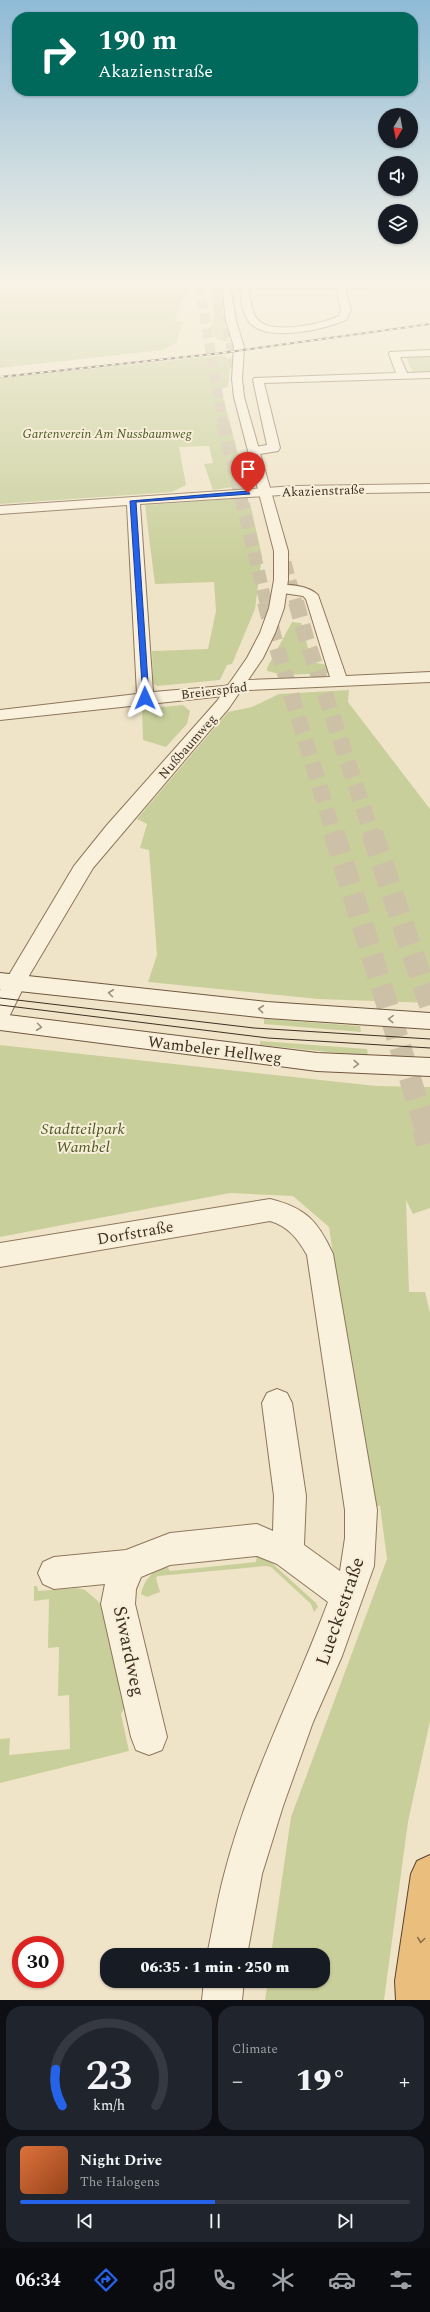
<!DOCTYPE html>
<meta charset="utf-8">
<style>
body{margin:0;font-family:Spectral,serif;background:#20242c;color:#f1f3f6;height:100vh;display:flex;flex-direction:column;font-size:15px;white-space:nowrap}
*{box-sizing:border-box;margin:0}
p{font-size:13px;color:#9ea1a6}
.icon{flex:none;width:22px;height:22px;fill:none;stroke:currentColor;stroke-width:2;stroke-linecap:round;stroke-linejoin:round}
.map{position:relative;height:2000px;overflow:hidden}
.sheet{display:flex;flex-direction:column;gap:6px;padding:6px;background:#0d0f14;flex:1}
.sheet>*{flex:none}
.top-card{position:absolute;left:12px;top:12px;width:406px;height:84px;border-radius:16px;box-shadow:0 1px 3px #0004;background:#00695c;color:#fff;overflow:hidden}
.needle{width:26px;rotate:190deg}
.fabs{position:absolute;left:378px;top:108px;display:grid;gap:8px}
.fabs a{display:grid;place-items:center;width:40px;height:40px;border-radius:50%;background:#171b24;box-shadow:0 1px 3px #0004;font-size:20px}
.speed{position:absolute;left:12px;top:1936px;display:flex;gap:8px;font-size:20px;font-weight:700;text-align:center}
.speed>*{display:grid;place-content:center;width:52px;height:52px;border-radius:50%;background:#171b24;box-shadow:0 1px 3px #0004;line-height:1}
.speed .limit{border:6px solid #d22;background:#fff;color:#111}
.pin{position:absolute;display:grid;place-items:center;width:34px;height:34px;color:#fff;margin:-41px -17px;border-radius:50% 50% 50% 0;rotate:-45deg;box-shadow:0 0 4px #0007}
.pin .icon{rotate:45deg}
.me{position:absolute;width:44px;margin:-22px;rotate:359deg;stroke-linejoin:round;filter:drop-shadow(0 0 3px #0008)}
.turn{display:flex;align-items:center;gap:14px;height:84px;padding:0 20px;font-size:18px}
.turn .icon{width:52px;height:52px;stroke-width:2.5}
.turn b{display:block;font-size:28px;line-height:34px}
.big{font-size:30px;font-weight:800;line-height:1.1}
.sheet .tile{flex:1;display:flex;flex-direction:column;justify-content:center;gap:6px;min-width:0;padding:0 14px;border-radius:16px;background:#20242c}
.sheet .dial{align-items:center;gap:0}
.dial svg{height:104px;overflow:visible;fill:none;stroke:#363941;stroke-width:7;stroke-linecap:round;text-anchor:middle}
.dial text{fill:#f1f3f6;stroke:none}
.song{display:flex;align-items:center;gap:12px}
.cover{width:48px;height:48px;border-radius:6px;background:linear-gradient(135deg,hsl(20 70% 55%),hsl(20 70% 35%))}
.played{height:4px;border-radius:2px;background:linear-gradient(90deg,#2563eb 50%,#363941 50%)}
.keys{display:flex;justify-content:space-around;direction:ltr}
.heat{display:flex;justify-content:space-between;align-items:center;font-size:22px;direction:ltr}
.sheet .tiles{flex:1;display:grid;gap:6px;grid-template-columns:1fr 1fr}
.tile:last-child{grid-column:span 2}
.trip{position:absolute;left:100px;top:1948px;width:230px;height:40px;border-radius:16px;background:#171b24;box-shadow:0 1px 3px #0004;font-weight:800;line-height:40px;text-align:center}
.tabs{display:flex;height:64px;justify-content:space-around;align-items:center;background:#090b0e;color:#9ea1a6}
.tabs .icon{width:28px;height:28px}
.tabs .selected{color:#2563eb}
.tabs b{font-size:18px;color:#f1f3f6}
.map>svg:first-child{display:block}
</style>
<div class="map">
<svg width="430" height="2000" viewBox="0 0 430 2000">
<rect width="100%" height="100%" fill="#f0e4c8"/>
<path fill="#c9cf9b" d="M0,284H187L192,289L183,300L174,321L182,322L177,342L163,350L0,368Z
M215,284H220L224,322L229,342L217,339L210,329C217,315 213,303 210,289Z
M430,354V372L413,373L405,355Z
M224,355L231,362L228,387L221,389L245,481L240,486L213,490L204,464L213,463L209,446L179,447L186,485L172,492L0,504V378Z
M233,499L246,500L250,503L262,556L255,609L232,664L227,665L220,680L157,686L153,683L152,651L208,649L216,611L214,582L155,584L145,505Z
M292,622L301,623L312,662L328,665L330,673L284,675L267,671V668Z
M349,690L348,702L430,809V1003L318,999L148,982L157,955L149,850L140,848L147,824L137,819L228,712L252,707L279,694Z
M183,705L190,711L187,724L166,747L143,740L142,709Z
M264,1019L360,1026L361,1032L264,1024Z
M260,1041L367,1049L368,1056L260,1045Z
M0,1045L376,1086L430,1087V1208L413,1214L406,1200L409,1292H425L430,1313V1721L408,1822L384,2000H265L268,1981H323V1955H271L291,1817L387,1559L380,1506H371L329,1227L293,1196L230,1193L0,1237Z
M263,1555L316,1603L318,1607L314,1612L311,1604L271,1567L266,1566L158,1576L156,1578L160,1592L147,1597L141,1594C144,1579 153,1571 166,1565L170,1571L256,1562L257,1556Z
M34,1586H37L38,1591L77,1588L85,1590L98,1601L103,1608L125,1707L121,1714L129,1751L0,1783V1739L10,1738L9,1755L70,1749L69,1695L58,1696L59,1647L48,1648L49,1599L34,1601Z"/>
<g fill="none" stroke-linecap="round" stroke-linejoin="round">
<path stroke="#ccc0a6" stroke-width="10" stroke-dasharray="10 5" stroke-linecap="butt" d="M199,284L223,424
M218,284L240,389"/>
<path stroke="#ccc0a6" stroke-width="13" stroke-dasharray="13 6" stroke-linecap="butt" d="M223,423L266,603
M280,544L296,603"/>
<path stroke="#ccc0a6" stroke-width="16" stroke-dasharray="16 8" stroke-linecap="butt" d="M265,602L274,638L334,834
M296,602L306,638L372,834"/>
<path stroke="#ccc0a6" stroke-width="22" stroke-dasharray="22 10" stroke-linecap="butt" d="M334,833L426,1130
M372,833L430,1005"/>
<path stroke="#ccc0a6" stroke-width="28" stroke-dasharray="28 14" stroke-linecap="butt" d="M426,1129L430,1143"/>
<g stroke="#8d765c" stroke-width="2">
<path id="minor" d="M222,284H430V289L345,288L351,310L346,320C325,329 268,343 250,323C242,314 241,299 240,288L223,287ZM249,288H336L341,310L339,316C321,324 273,335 258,320C251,313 250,297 249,288Z
M430,350V356L400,357L407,373L430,372V378L264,383L280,448L278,451L254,455L248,451L250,448L267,445L253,380L254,378L396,373L389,354L390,352Z
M430,484V492L296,494L140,504L153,692L224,686L248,680L330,677L306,599L303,596L276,592L274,589L276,586C289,583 309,586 318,595L346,676L430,672V682L248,690L224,696L0,720V710L137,694L127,505L0,514V506L296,486Z
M270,1199C306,1208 318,1221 333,1254L377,1510L374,1566L342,1656L313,1722L283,1806L262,1874L247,1955H207C213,1928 217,1901 224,1875C248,1781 294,1693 328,1602L277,1564L257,1556L170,1565L141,1577L136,1589L135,1604L167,1737L162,1750L149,1755L136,1750L131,1737L101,1604L105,1584L54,1589L43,1584L38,1573L43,1562L54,1557L126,1550L170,1533L257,1524L273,1531L274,1496L262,1403L267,1393L277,1389L287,1393L292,1403L306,1496L304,1545L340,1571L345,1538V1510L307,1255C298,1239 288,1226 270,1221L0,1267V1243Z
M204,1981H244L242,2000H202Z"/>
</g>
<g stroke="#8d765c" stroke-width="2">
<path id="tertiary" d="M222,284H230L236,321L244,347L242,379L244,397L288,551V580L284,608L275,633L263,658L229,708L93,868L30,974L8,1019L0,1021V990L74,866L107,825L217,701L247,658L260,633L269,608L274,580V551L234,397L232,379L234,347L226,321Z"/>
</g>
<g stroke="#6f573f" stroke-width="2">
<path id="secondary" d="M0,973L267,1002L430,1013V1029L267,1018L0,989Z
M0,1014L317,1053L430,1058V1076L317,1071L0,1030Z"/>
</g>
<g stroke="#5b4430" stroke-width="2">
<path id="trunk" d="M430,1855V2000H396L395,1981L411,1874L417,1861Z"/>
</g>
<use href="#minor" fill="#faf1dc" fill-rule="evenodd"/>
<use href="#tertiary" fill="#faf1dc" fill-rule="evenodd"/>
<use href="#secondary" fill="#faf1dc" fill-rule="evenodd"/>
<use href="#trunk" fill="#eabe7c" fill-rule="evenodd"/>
<path stroke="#3d2e20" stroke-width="1" d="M0,998L254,1028L430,1039
M0,1005L268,1038L430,1048"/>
<g stroke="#3d2e20" stroke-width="2">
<path id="rail" d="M0,377L222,353L430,324"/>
</g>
<use href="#rail" stroke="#f7eed8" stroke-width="1.5" stroke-dasharray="4" stroke-linecap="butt"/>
</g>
<defs><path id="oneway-chevron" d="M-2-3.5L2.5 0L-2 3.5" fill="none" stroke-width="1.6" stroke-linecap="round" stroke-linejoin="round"/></defs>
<g stroke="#9c907e">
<use href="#oneway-chevron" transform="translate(111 993) rotate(-173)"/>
<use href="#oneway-chevron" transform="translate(261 1009) rotate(-174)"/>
<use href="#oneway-chevron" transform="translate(391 1019) rotate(-177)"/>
<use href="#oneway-chevron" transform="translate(39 1027) rotate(7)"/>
<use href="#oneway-chevron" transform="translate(356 1064) rotate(3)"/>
</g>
<use stroke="#8b6f49" href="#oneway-chevron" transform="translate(421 1940) rotate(98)"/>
<linearGradient id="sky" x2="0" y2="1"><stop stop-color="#8fbad6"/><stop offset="0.5" stop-color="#f8f3e6"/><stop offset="1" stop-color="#f8f3e6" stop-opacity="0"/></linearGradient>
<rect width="430" height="564" fill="url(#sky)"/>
<path fill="#2563eb" stroke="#184099" d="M248,491L250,494L136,502L149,698L143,700L130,501Z"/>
<g text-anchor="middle" stroke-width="4" stroke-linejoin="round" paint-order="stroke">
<g font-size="13" font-style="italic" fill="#4d5a26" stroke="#f7eed8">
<text x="107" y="438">Gartenverein Am Nussbaumweg</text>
</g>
<g font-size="13" fill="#3d2e20" stroke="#f7eed8">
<text transform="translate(323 490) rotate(-2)" y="5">Akazienstraße</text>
<text transform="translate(214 690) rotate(-7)" y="5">Breierspfad</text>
<text transform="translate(187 746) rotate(-49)" y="5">Nußbaumweg</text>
</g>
<g font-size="16" fill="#3d2e20" stroke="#f7eed8">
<text transform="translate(215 1049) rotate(7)" y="6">Wambeler Hellweg</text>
<text transform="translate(135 1232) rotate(-10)" y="6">Dorfstraße</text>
</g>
<g font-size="16" font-style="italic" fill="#4d5a26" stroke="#f7eed8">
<text x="83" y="1134">Stadtteilpark<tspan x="83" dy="18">Wambel</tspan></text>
</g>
<g font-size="19" fill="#3d2e20" stroke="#f7eed8">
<text transform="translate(339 1611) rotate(-71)" y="7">Lueckestraße</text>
<text transform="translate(130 1651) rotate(78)" y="7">Siwardweg</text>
</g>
</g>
</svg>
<div class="fabs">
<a><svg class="needle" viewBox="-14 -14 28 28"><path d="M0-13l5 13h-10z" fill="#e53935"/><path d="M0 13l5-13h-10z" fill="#9ea1a6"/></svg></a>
<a><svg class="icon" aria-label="sound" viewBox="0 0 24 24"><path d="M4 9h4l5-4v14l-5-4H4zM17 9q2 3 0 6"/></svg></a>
<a><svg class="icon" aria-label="layers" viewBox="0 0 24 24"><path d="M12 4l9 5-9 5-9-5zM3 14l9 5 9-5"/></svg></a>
</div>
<div class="speed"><div class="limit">30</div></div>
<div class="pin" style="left:248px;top:493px;background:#d93025"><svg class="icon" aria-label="arrive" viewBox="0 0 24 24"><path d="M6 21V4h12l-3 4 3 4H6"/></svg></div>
<svg class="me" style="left:145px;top:698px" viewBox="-20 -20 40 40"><path d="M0-17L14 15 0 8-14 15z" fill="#2563eb" stroke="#fff" stroke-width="4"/></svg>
<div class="trip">06:35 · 1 min · 250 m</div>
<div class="top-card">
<div class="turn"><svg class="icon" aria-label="right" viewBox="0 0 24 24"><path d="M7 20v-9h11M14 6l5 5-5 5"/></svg><div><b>190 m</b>Akazienstraße</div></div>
</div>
</div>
<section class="sheet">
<div class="tiles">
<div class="tile dial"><svg viewBox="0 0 100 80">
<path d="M14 69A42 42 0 1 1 86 69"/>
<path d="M14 69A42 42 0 0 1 9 41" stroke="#2563eb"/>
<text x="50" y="56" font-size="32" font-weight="700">23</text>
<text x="50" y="72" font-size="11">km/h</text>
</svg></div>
<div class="tile"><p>Climate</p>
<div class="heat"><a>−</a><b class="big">19°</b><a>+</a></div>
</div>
<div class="tile">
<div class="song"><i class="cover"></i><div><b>Night Drive</b><p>The Halogens</p></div></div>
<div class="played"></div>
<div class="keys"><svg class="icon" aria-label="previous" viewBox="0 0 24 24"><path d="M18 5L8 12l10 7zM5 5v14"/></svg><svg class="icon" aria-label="pause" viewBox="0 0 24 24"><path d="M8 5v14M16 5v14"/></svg><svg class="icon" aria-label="next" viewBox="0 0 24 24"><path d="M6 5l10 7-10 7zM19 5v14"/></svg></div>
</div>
</div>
</section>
<nav class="tabs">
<b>06:34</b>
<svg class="icon selected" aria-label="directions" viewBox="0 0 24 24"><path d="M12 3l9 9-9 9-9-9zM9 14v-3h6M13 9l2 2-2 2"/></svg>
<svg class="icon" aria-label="music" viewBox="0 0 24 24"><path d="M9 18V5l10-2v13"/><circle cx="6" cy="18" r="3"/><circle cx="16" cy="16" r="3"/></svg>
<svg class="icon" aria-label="phone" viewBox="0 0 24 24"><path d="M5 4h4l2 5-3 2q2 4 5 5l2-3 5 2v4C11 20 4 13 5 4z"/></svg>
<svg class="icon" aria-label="climate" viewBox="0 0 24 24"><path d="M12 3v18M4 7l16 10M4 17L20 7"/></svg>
<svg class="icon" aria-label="car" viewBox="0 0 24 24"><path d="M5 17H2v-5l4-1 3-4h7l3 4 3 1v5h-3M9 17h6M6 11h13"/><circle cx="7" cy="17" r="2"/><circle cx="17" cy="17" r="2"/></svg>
<svg class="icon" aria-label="filters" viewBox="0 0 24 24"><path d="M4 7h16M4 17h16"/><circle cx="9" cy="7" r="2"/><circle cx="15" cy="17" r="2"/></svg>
</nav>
